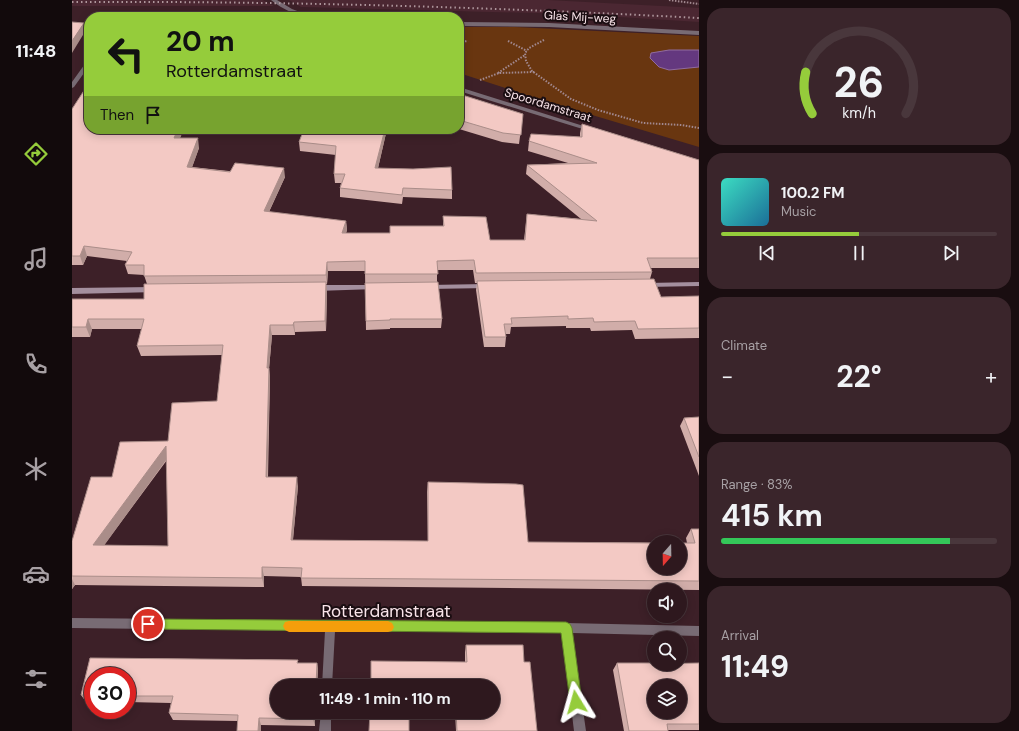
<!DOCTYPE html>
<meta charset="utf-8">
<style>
body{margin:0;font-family:"DM Sans",sans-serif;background:#3a252b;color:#f1f3f6;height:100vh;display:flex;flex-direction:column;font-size:15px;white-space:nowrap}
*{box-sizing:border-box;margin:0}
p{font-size:13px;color:#a7a0a4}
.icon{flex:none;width:22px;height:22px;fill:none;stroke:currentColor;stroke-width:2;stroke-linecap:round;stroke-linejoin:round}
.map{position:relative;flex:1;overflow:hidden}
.sheet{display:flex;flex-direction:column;gap:8px;padding:8px;background:#190d10;width:320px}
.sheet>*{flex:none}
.banner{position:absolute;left:12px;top:12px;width:380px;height:122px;border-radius:16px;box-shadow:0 2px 10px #0003,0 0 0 1px #49373c;background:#95cc3b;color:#111;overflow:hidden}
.needle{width:26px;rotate:200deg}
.controls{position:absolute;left:575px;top:535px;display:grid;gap:8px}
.controls a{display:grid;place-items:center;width:40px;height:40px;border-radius:50%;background:#2e181e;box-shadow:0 2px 10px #0003,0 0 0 1px #49373c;font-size:20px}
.speed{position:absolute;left:12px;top:667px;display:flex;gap:8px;font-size:20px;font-weight:700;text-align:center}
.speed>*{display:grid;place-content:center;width:52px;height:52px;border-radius:50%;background:#2e181e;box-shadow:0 2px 10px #0003,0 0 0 1px #49373c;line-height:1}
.speed .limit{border:6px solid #d22;background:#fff;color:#111}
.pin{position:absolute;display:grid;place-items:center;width:34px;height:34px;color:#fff;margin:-17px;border:2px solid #fff;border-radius:50%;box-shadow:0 1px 4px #0007}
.me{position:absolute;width:44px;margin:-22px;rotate:352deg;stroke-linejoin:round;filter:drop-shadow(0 0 3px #0008)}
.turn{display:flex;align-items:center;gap:14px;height:84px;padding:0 16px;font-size:18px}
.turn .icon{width:52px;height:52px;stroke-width:2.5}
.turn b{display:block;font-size:28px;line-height:34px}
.then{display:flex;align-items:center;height:38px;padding:0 16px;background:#0003;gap:8px;font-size:15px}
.big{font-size:30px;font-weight:700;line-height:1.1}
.sheet .tile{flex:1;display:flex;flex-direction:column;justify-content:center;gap:6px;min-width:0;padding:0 14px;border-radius:16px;background:#3a252b}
.sheet .dial{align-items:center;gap:0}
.dial svg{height:104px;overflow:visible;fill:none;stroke:#49373c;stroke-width:7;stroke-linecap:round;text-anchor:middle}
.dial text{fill:#f1f3f6;stroke:none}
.song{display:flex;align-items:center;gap:12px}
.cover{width:48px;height:48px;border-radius:6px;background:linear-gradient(135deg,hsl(170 70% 55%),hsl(200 70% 35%))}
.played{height:4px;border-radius:2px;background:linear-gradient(90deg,#95cc3b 50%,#49373c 50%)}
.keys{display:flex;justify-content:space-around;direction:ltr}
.heat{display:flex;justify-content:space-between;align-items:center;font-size:22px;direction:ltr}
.charge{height:6px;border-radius:3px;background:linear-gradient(90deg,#34c759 83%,#49373c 0)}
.trip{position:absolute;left:198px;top:679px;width:230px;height:40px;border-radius:20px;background:#2e181e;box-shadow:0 2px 10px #0003,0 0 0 1px #49373c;font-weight:700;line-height:40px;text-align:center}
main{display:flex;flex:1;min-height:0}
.tabs{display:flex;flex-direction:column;width:72px;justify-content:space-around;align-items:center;background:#120a0c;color:#a7a0a4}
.tabs .icon{width:28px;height:28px}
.tabs .on{color:#95cc3b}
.tabs b{font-size:18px;color:#f1f3f6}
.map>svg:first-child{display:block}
</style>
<main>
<nav class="tabs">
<b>11:48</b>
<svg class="icon on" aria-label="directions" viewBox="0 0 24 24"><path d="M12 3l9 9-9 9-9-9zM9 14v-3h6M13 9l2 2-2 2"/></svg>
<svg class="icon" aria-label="music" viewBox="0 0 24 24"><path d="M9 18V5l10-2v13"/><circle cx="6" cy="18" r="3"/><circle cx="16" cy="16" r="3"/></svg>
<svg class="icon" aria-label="phone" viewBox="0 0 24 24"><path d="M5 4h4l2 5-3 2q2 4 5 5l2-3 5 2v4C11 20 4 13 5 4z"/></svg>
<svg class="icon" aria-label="climate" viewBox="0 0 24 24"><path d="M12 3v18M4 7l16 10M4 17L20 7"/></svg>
<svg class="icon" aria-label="car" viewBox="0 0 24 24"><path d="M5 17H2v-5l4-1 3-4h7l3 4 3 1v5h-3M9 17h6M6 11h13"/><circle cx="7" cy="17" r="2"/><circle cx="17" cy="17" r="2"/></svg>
<svg class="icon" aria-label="filters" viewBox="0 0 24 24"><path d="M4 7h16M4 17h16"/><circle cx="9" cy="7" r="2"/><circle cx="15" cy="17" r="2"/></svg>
</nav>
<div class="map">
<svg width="627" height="731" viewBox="0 0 627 731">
<rect width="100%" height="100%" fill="#3d2028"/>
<path fill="#4b2732" d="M0,0H191L202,6H0Z
M217,0H476L627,8V22L500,14L229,7Z"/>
<path fill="#693610" d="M387,27H443L627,36V50H597V70L627,67V147L470,100L387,73Z"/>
<path fill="#64387f" stroke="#916c9f" d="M597,50H627V67L597,70L587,67L578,58L579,53Z"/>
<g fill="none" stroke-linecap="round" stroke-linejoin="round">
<path stroke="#a28990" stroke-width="2" stroke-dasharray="1.5 1.5" stroke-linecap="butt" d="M597,0L627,4
M472,40L457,48L453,53L454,61L460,71L499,99L526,110L571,123L610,125L627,128
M436,41L455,51
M387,42L396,41
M426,73L453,55
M408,80L427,73L462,72"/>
<path fill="#786b74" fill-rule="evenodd" d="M199,0H205L220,9L241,17C226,17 210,9 199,0Z
M57,11H104L133,17H122L104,13H58L51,17H45L50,13Z
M387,22L477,23L627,31V35L477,27L387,26Z
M17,60V66L2,87L0,88V82L15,61Z
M387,87L521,129L522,130L521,131H517L387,91Z
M0,618L494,623L627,626V636L500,633L514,731H502L490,633L263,631L260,686H250L253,631L0,628Z
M249,712H259V731H247Z"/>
<path fill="#a48f9e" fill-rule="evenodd" d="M627,282V286L574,287L570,285L574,283Z
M414,284L418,286L417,288L356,289L352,287L356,285Z
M244,285H304L308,287L304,289L244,291L240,288Z
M82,287L85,288L86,290L85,292L0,294V288Z"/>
<path stroke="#af979d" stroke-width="2" stroke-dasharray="1.5 3" stroke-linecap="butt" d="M0,2C209,1 418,7 627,18"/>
</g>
<path fill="#d1ada9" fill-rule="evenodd" d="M387,94L451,114L447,144L430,142L387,129Z
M0,109L17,129H112L108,138L127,148L120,167L213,177L197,212L274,221L275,230L274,233H318L371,226V216L418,240H452L455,214L509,219L454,174L455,165L496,163L456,151L457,141L508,137V133L510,124L627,160V268H579L580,272L578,279L589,297L627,296V338L563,339L560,330L519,331L518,328H494V326L439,327L438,334H433L434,337L433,347H412L404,290L405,283H403L401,270H365V282L370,319L369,328H318V329L294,330L293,271H256L255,284H254L255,292L254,331L223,332V335H200L197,369L198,378L196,477L226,486L221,540L356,541L355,492L356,482L456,542L615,543L614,538L619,529H627V590L230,586L229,577L192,576V587L3,585L0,589V541L40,477L96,441L145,401L150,355L69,356L65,346L70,329H20L18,337H0V299H72L75,284L72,275L56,274L53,265L55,261L15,256L11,265H0ZM95,460L96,546L32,545Z
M230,129H315L306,168L380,190V199L331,197L330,204L268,197V188L269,183H263L262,174L264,155L228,151L227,142L230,134Z
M627,417V476L608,426L612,418Z
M394,645L452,662L465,731H384L383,712H421L393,662V652Z
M18,658L226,660V663H245L246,670L245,686H205V712H243V726L189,725V731H165L166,721L101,720L97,713L99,703L55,702V676H21V702H14L9,695Z
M545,663H627V730H596V731H552L541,670Z"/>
<path fill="#aa8d89" d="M12,23L14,30L0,53V41Z
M106,129H112L104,147L102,138Z
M313,129H315L304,177L303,168Z
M126,138L127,148L117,176L115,167Z
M212,168L213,177L193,220L192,211Z
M274,221L275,230L271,243L270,233Z
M12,246L15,256L11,265L8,256Z
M255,262L256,271L255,284L254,275Z
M254,282L255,292L254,331L253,321Z
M16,319L20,329L18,337L14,327Z
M222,322L223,332V335L221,325Z
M198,325L200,335L197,369L198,378L195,486L194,477L195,368Z
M94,446L97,456L26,554L21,545Z
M225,477L226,486L220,549L219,540Z
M190,567L192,576V587L190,578Z
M0,579L3,585L0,589Z
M245,663L246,670L245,686H244Z
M242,712H243V726L241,719Z
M187,718L189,725V731H186Z"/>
<path fill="#f3c9c4" stroke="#aa8d89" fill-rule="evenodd" d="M68,14L128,17H66Z
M0,22L12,23L0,41Z
M13,89H17V129H106L102,138H126L115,167L158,172L163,163L212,168L192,211L274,221L270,233H318V226H372L371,216L414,217L418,240H453L455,214L525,221L455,165L525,163L457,141L459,134L510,137V124L627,160V258H575L580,272L404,273L402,260L365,261L366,274H293V261L255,262L254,275L72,276V265H53L60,252L12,246L8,256H0V109Z
M387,94L451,114L449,135L431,133L387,120Z
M232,129H313L303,168L341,169L379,167L380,190L331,188L330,195L268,188L273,174H262L264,146L227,142Z
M582,279L589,297L627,296V328L566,329L563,321L522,322L521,318L496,319V316L439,318L440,324H432L434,337H413L405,281Z
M254,282L253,321L222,322L221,325H198L195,368H197L194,477H225L219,540L356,541V482L444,484L451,485L456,542L582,543V568H608V543H623L619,529H627V581L229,578L230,568L190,567V578L0,576V541L19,477H40L48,442L96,441L100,403L145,401L151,345L65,346L72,319H16L14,327H0V299H72V284ZM94,446L96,546L21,545Z
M366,282L370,319H318V320L294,321L293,283Z
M627,417V457L612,418Z
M394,645H451L452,662H458L465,731H385L384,712H421V686H299V661L395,662Z
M18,658L226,660L225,663H245L244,686H205V712H242L241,719L187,718L186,731H165L166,715L97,713L101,696H55V676H21V695H9Z
M545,663H582V664L627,663V724H595L596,731H557ZM582,686H608V712H582Z
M298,712H337V731H297Z"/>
<path fill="#95cc3b" stroke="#618526" d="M76,619L494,622L498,624L500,628L510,702L509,706L504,708L500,706L498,702L489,633L76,629L72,628L70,624L72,620Z"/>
<path fill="#f59e0b" d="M217,621H316L320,623L322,627L320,631L316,632H217L213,630L211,626L213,622Z"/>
<g text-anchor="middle" stroke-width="4" stroke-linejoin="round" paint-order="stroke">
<g font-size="12" fill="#f9e4e9" stroke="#1b0e12">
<text transform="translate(508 17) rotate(3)" y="4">Glas Mij-weg</text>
<text transform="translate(476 105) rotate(17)" y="4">Spoordamstraat</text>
</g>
<g font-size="17" fill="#f9e4e9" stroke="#1b0e12">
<text x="314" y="617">Rotterdamstraat</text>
</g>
</g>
</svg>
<div class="controls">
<a><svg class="needle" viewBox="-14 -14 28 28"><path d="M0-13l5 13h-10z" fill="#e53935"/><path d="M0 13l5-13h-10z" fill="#a7a0a4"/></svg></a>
<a><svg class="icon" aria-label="sound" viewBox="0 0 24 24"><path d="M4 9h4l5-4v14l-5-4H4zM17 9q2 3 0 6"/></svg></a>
<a><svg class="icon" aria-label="search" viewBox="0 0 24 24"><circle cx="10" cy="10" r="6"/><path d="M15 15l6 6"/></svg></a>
<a><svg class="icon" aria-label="layers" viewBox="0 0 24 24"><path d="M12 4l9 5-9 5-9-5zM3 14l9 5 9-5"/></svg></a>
</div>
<div class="speed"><div class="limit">30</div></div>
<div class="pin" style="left:76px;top:624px;background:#d93025"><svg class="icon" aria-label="arrive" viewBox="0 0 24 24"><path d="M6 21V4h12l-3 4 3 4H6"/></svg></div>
<svg class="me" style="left:504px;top:702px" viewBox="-20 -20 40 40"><path d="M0-17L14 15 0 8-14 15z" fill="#95cc3b" stroke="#fff" stroke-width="4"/></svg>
<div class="trip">11:49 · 1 min · 110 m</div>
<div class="banner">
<div class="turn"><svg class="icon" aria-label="left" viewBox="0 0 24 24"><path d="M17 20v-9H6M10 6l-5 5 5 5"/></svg><div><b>20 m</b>Rotterdamstraat</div></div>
<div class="then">Then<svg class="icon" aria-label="arrive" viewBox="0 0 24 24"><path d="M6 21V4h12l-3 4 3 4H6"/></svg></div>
</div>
</div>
<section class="sheet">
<div class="tile dial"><svg viewBox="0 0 100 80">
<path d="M14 69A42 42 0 1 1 86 69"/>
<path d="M14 69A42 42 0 0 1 9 37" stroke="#95cc3b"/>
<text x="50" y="56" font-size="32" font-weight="700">26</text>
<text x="50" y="72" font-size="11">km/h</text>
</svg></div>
<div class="tile">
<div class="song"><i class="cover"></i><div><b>100.2 FM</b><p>Music</p></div></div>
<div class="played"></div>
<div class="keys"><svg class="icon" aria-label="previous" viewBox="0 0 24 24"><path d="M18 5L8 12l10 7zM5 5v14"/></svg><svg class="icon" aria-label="pause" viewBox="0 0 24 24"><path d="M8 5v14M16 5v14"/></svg><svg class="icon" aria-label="next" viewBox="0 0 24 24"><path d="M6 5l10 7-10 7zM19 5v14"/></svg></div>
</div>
<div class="tile"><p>Climate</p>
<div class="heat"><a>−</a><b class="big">22°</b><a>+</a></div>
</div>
<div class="tile"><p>Range · 83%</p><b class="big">415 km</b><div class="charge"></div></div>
<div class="tile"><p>Arrival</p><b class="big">11:49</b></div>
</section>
</main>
